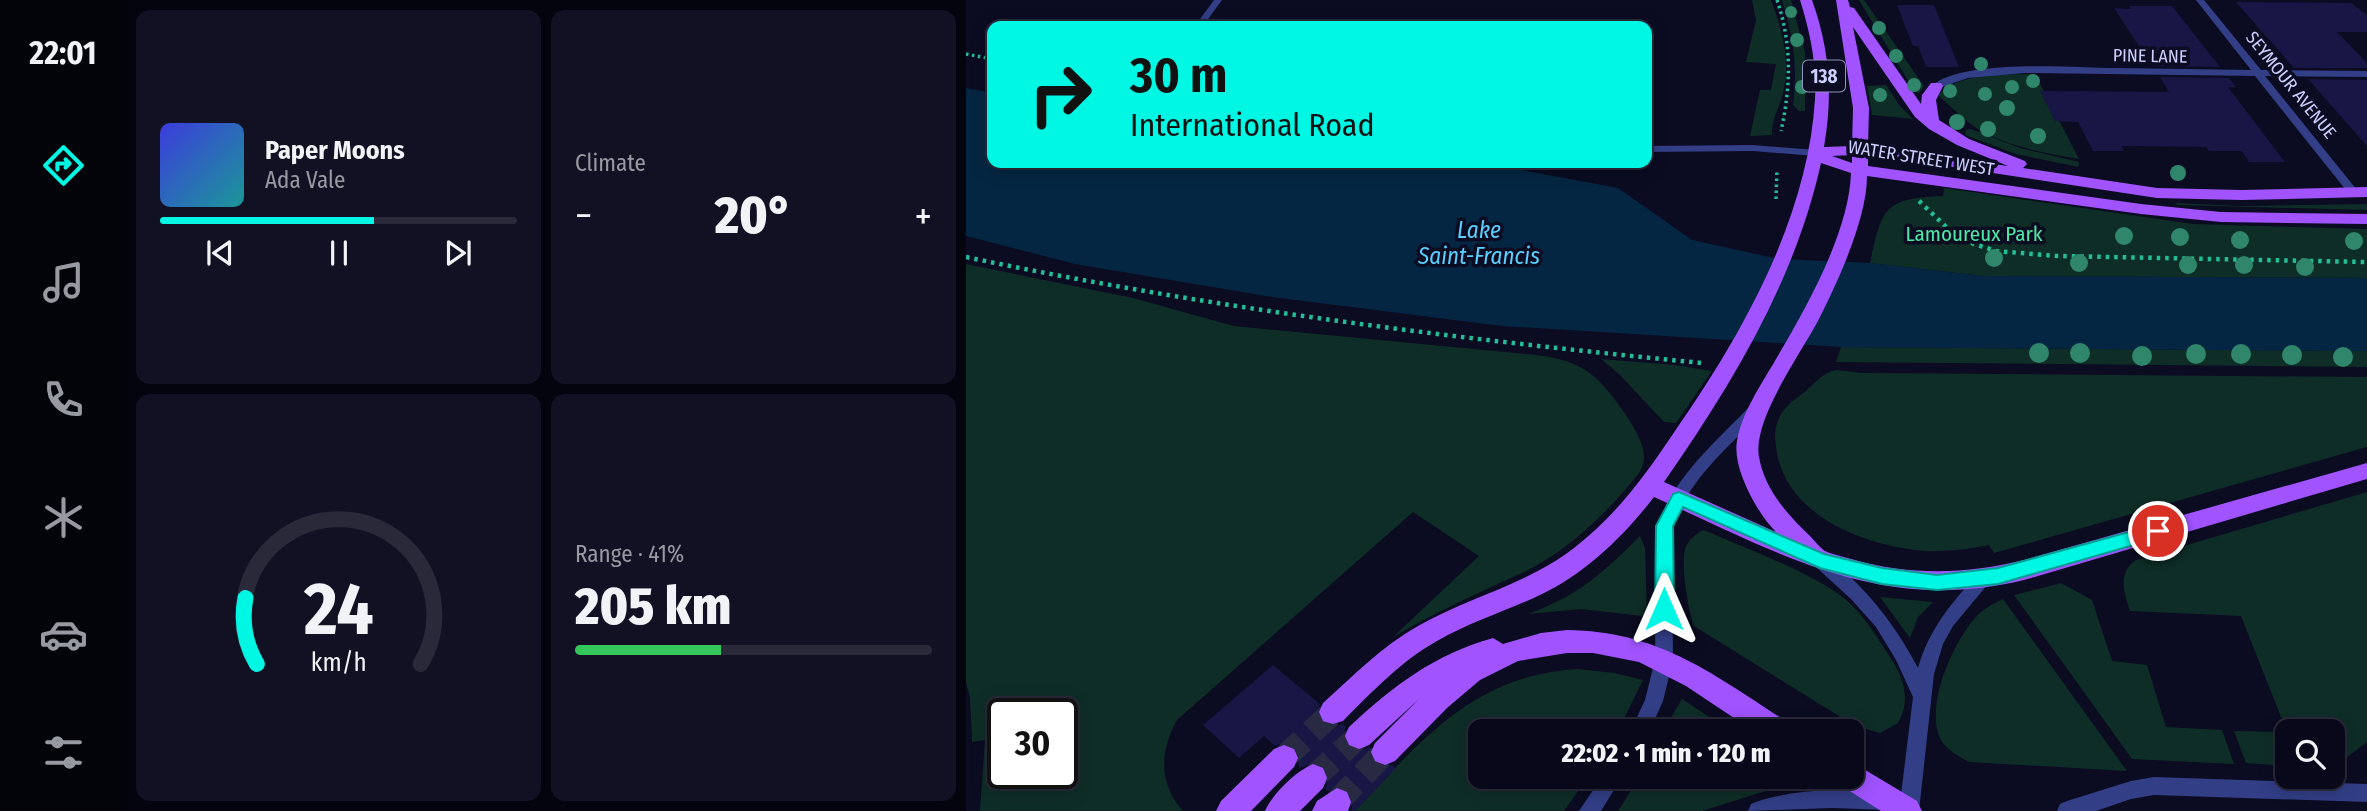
<!DOCTYPE html>
<meta charset="utf-8">
<style>
body{margin:0;font-family:"Fira Sans Condensed",sans-serif;background:#111123;color:#f1f3f6;height:100vh;display:flex;flex-direction:column;font-size:26px;white-space:nowrap}
*{box-sizing:border-box;margin:0}
p{font-size:23px;color:#989aa2}
.icon{flex:none;width:38px;height:38px;fill:none;stroke:currentColor;stroke-width:2;stroke-linecap:round;stroke-linejoin:round}
.map{position:relative;flex:1;overflow:hidden}
.sheet{display:flex;flex-direction:column;gap:10px;padding:10px;background:#04040e;width:840px}
.sheet>*{flex:none}
.top-card{position:absolute;left:21px;top:21px;width:665px;height:147px;border-radius:14px;box-shadow:0 4px 18px #0003,0 0 0 2px #292939;background:#00f7e3;color:#111;overflow:hidden}
.buttons{position:absolute;left:1309px;top:719px;display:grid;gap:14px}
.buttons a{display:grid;place-items:center;width:70px;height:70px;border-radius:14px;background:#08081a;box-shadow:0 4px 18px #0003,0 0 0 2px #292939;font-size:35px}
.speed{position:absolute;left:21px;top:698px;display:flex;gap:14px;font-size:35px;font-weight:700;text-align:center}
.speed>*{display:grid;place-content:center;width:91px;height:91px;border-radius:50%;background:#08081a;box-shadow:0 4px 18px #0003,0 0 0 2px #292939;line-height:1}
.speed .limit{border:4px solid #111;border-radius:10px;background:#fff;color:#111}
.pin{position:absolute;display:grid;place-items:center;width:60px;height:60px;color:#fff;margin:-30px;border:4px solid #fff;border-radius:50%;box-shadow:0 2px 7px #0007}
.me{position:absolute;width:77px;margin:-38px;rotate:0deg;stroke-linejoin:round;filter:drop-shadow(0 0 5px #0008)}
.turn{display:flex;align-items:center;gap:24px;height:147px;padding:0 28px;font-size:32px}
.turn .icon{width:91px;height:91px;stroke-width:2.5}
.turn b{display:block;font-size:49px;line-height:60px}
.big{font-size:52px;font-weight:800;line-height:1.1}
.sheet .tile{flex:1;display:flex;flex-direction:column;justify-content:center;gap:10px;min-width:0;padding:0 24px;border-radius:14px;background:#111123}
.sheet .dial{align-items:center;gap:0}
.dial svg{height:182px;overflow:visible;fill:none;stroke:#292939;stroke-width:7;stroke-linecap:round;text-anchor:middle}
.dial text{fill:#f1f3f6;stroke:none}
.song{display:flex;align-items:center;gap:21px}
.cover{width:84px;height:84px;border-radius:10px;background:linear-gradient(135deg,hsl(240 70% 55%),hsl(180 70% 35%))}
.played{height:7px;border-radius:4px;background:linear-gradient(90deg,#00f7e3 60%,#292939 60%)}
.keys{display:flex;justify-content:space-around;direction:ltr}
.heat{display:flex;justify-content:space-between;align-items:center;font-size:38px;direction:ltr}
.charge{height:10px;border-radius:5px;background:linear-gradient(90deg,#34c759 41%,#292939 0)}
.sheet .tiles{flex:1;display:grid;gap:10px;grid-template-columns:repeat(2,1fr)}
.trip{position:absolute;left:502px;top:719px;width:396px;height:70px;border-radius:14px;background:#08081a;box-shadow:0 4px 18px #0003,0 0 0 2px #292939;font-weight:800;line-height:70px;text-align:center}
main{display:flex;flex:1;min-height:0}
.dock{display:flex;flex-direction:column;width:126px;justify-content:space-around;align-items:center;background:#03030a;color:#989aa2}
.dock .icon{width:49px;height:49px}
.dock .selected{color:#00f7e3}
.dock b{font-size:32px;color:#f1f3f6}
.map>svg:first-child{display:block}
</style>
<main>
<nav class="dock">
<b>22:01</b>
<svg class="icon selected" aria-label="directions" viewBox="0 0 24 24"><path d="M12 3l9 9-9 9-9-9zM9 14v-3h6M13 9l2 2-2 2"/></svg>
<svg class="icon" aria-label="music" viewBox="0 0 24 24"><path d="M9 18V5l10-2v13"/><circle cx="6" cy="18" r="3"/><circle cx="16" cy="16" r="3"/></svg>
<svg class="icon" aria-label="phone" viewBox="0 0 24 24"><path d="M5 4h4l2 5-3 2q2 4 5 5l2-3 5 2v4C11 20 4 13 5 4z"/></svg>
<svg class="icon" aria-label="climate" viewBox="0 0 24 24"><path d="M12 3v18M4 7l16 10M4 17L20 7"/></svg>
<svg class="icon" aria-label="car" viewBox="0 0 24 24"><path d="M5 17H2v-5l4-1 3-4h7l3 4 3 1v5h-3M9 17h6M6 11h13"/><circle cx="7" cy="17" r="2"/><circle cx="17" cy="17" r="2"/></svg>
<svg class="icon" aria-label="filters" viewBox="0 0 24 24"><path d="M4 7h16M4 17h16"/><circle cx="9" cy="7" r="2"/><circle cx="15" cy="17" r="2"/></svg>
</nav>
<section class="sheet">
<div class="tiles">
<div class="tile">
<div class="song"><i class="cover"></i><div><b>Paper Moons</b><p>Ada Vale</p></div></div>
<div class="played"></div>
<div class="keys"><svg class="icon" aria-label="previous" viewBox="0 0 24 24"><path d="M18 5L8 12l10 7zM5 5v14"/></svg><svg class="icon" aria-label="pause" viewBox="0 0 24 24"><path d="M8 5v14M16 5v14"/></svg><svg class="icon" aria-label="next" viewBox="0 0 24 24"><path d="M6 5l10 7-10 7zM19 5v14"/></svg></div>
</div>
<div class="tile"><p>Climate</p>
<div class="heat"><a>−</a><b class="big">20°</b><a>+</a></div>
</div>
<div class="tile dial"><svg viewBox="0 0 100 80">
<path d="M14 69A42 42 0 1 1 86 69"/>
<path d="M14 69A42 42 0 0 1 9 40" stroke="#00f7e3"/>
<text x="50" y="56" font-size="32" font-weight="700">24</text>
<text x="50" y="72" font-size="11">km/h</text>
</svg></div>
<div class="tile"><p>Range · 41%</p><b class="big">205 km</b><div class="charge"></div></div>
</div>
</section>
<div class="map">
<svg width="1401" height="811" viewBox="0 0 1401 811">
<rect width="100%" height="100%" fill="#0b0b22"/>
<path fill="#0e2d26" fill-rule="evenodd" d="M786,0H805C816,28 825,62 817,93C814,107 805,120 806,135L784,136L794,90H805L810,64L780,62L790,20Z
M816,0H825L839,52V111H833L827,105C832,68 827,35 816,0Z
M893,0H898L958,86L953,93L949,92Z
M1069,74L1113,159C1079,153 1038,146 1009,127C996,118 984,106 972,95C993,72 1040,75 1069,74Z
M920,85L934,106L947,119L906,115L901,86Z
M1005,129L1054,148L1113,162L1112,167L1050,154L999,135L1000,130Z
M978,188L1227,224L1401,229V278L1017,276L904,263C916,209 917,198 977,196Z
M1210,203L1274,206L1401,204V210L1211,205Z
M0,264L167,298L268,326L571,355C618,361 633,376 660,415C668,428 678,442 678,458C678,471 666,481 659,490C632,521 597,553 560,571C515,592 468,612 426,638L513,556L447,512L211,720C194,751 192,783 217,811H14L19,740L6,742L4,697L0,683ZM37,714H96V774H37Z
M875,347L1401,351V367L870,362Z
M635,359L709,365L746,371L710,423L698,422L653,374Z
M871,370L895,373L1401,377V447L1028,553L1023,545C1002,549 980,552 958,551C901,546 823,518 811,453C805,424 813,410 836,394C848,385 856,372 871,370Z
M1401,492V742L1367,768V732H1321V766L1280,763L1268,731L1321,732L1275,616L1164,611C1158,592 1151,573 1170,560Z
M738,530C778,548 846,572 879,599C896,613 910,635 922,654C937,676 946,699 932,723L914,733L889,726L728,626C722,609 715,567 719,549C722,540 730,533 738,530Z
M674,536L679,548L681,612L676,616L615,609L562,614C613,595 636,574 674,536Z
M1095,583L1126,600L1146,661L1181,665L1200,727L1256,730L1268,764L1166,759L1048,595Z
M914,597L967,602L952,617L944,638Z
M1037,599L1161,771L1003,762C992,756 979,749 974,738C959,705 987,642 1010,617C1018,608 1027,604 1037,599Z
M612,669L648,673L677,680L652,731L514,732V777H622L598,811H389C455,740 508,675 612,669Z
M716,699L760,728L697,731Z
M674,777H820L822,784L736,811H652Z"/>
<path fill="#052642" d="M0,88L26,93V163H518L652,188L726,240L813,259L904,263L1017,276L1401,278V351L875,347L536,326L306,297L109,264L0,236Z"/>
<path fill="#171645" d="M1270,2L1385,3L1401,15V32H1371L1401,63V68H1328Z
M931,5H968L993,67H960L952,46H947Z
M1163,6H1206L1254,67L1186,66L1148,8L1165,9Z
M1194,77L1263,78L1270,87H1262L1319,162H1283L1276,151H1243L1240,147L1156,146L1158,151H1127L1112,122L1089,121L1074,91L1203,92Z
M1342,79L1401,80V146Z
M307,665L354,704L351,713L356,724L366,727L377,724L380,726L377,737L382,747L394,751L404,747L403,753L408,763L418,767L426,765L430,768L389,811H385L387,801L382,790L372,786L362,791L359,789L363,777L358,766L348,762L335,768L332,765L334,757L329,747L319,743L309,746L298,736L273,758L237,725Z"/>
<g fill="none" stroke-linecap="round" stroke-linejoin="round">
<path stroke="#282943" stroke-width="25" stroke-dasharray="25 13" stroke-linecap="butt" d="M318,758L367,712
M347,778L393,736
M371,802L419,752"/>
<path stroke="#23bd97" stroke-width="3.5" stroke-dasharray="2.5 3.5" stroke-linecap="butt" d="M811,0C826,44 825,86 815,131
M0,54L26,59
M810,199L811,170"/>
<path stroke="#23bd97" stroke-width="4.5" stroke-dasharray="3.5 5" stroke-linecap="butt" d="M953,201L993,239L1030,251L1091,256L1401,262
M0,257C243,308 489,339 736,363"/>
<path fill="#323e86" fill-rule="evenodd" d="M248,0H256L237,26H229Z
M787,145L850,150L855,153L850,156L787,151L681,152V146Z
M857,556C866,559 872,566 879,572C910,600 933,632 952,668C963,629 986,602 1013,573L1019,571L1025,573L1027,578L987,626L977,644L968,674L953,811H933L947,697L930,660L910,627L885,599L851,568L849,563L851,558Z
M1188,777L1401,784V802L1188,795L1165,799L1130,811H1091L1094,804L1101,801L1165,781Z"/>
<path fill="#323e86" fill-rule="evenodd" d="M1230,0H1238L1295,70L1401,71V77L1299,76L1391,190V194H1383L1289,76L1059,73L1002,78L970,89L965,86C999,58 1106,68 1150,68C1195,69 1240,69 1285,70Z
M787,407L792,408L794,412L792,416C759,451 716,485 706,534L707,660L697,701L683,732H664L679,700L689,660L690,534C702,482 746,446 782,408Z
M636,777H656L635,811H613Z
M866,790L902,792L947,804L950,811L866,808L782,811L785,804C810,794 839,791 866,790Z"/>
<path fill="#a053ff" fill-rule="evenodd" d="M834,0H846C864,50 867,96 858,147L886,146L887,108L870,0H882L884,7L888,8L955,104L956,95L965,83H975L977,86L970,100L973,120L1003,139L1059,161L1061,164L1057,168L1191,188L1275,190L1401,187V197L1275,200L1191,198L961,163L902,157V166L1175,204L1255,212L1401,214V224L1255,222L1175,214L901,176C901,218 873,279 854,317C837,351 786,419 793,457C799,490 821,514 844,536C849,541 854,548 859,551C868,555 880,557 889,560C946,576 1002,574 1058,560L1401,463V479L1058,580C915,615 813,553 688,497C658,536 619,574 574,595C540,611 504,622 471,641C435,661 406,692 377,721L367,724L357,721L353,712L357,703C387,676 416,646 452,626C503,597 560,585 608,548C651,515 681,473 711,428C777,333 842,217 849,99C851,64 844,32 834,0ZM887,27L949,117L963,129L991,145L1042,166L902,147L903,108ZM886,155V163L866,156ZM855,163L885,173C883,233 840,308 810,359C795,385 776,412 771,441C766,468 791,513 810,532L698,482C766,384 829,281 855,163Z
M601,630C694,631 748,675 823,723L827,732H789L720,686L673,662L627,653H601L552,661L514,680L481,708L429,761L419,765L409,761L405,752L409,743L453,699L403,745L393,749L383,745L379,736L383,727C427,686 469,654 527,638L537,644L575,633Z
M318,745L328,749L332,758L328,767L285,811H250L255,801L308,749Z
M886,762L951,801L956,811H915L876,786L872,777H886Z
M347,764L357,768L361,778L357,788L334,811H299C307,793 329,772 347,764Z
M371,788L381,792L385,802L382,811H346L351,801Z"/>
</g>
<g fill="#2f866b">
<circle cx="825" cy="12" r="6"/>
<circle cx="913" cy="28" r="7"/>
<circle cx="831" cy="40" r="7"/>
<circle cx="930" cy="56" r="7"/>
<circle cx="1015" cy="64" r="7"/>
<circle cx="1067" cy="81" r="7"/>
<circle cx="948" cy="85" r="7"/>
<circle cx="836" cy="87" r="7"/>
<circle cx="1046" cy="87" r="7"/>
<circle cx="984" cy="91" r="7"/>
<circle cx="1019" cy="94" r="7"/>
<circle cx="914" cy="95" r="7"/>
<circle cx="1041" cy="108" r="8"/>
<circle cx="991" cy="122" r="8"/>
<circle cx="1022" cy="129" r="8"/>
<circle cx="1072" cy="136" r="8"/>
<circle cx="1212" cy="173" r="8"/>
<circle cx="1158" cy="236" r="9"/>
<circle cx="1214" cy="237" r="9"/>
<circle cx="1274" cy="240" r="9"/>
<circle cx="1388" cy="241" r="9"/>
<circle cx="1028" cy="258" r="9"/>
<circle cx="1113" cy="263" r="9"/>
<circle cx="1222" cy="265" r="9"/>
<circle cx="1278" cy="265" r="9"/>
<circle cx="1339" cy="267" r="9"/>
<circle cx="1073" cy="353" r="10"/>
<circle cx="1114" cy="353" r="10"/>
<circle cx="1230" cy="354" r="10"/>
<circle cx="1275" cy="354" r="10"/>
<circle cx="1326" cy="355" r="10"/>
<circle cx="1176" cy="356" r="10"/>
<circle cx="1377" cy="357" r="10"/>
</g>
<path fill="#00f7e3" stroke="#00a194" stroke-width="2" d="M713,492L858,554L916,568L971,575L1032,568L1192,524L1198,526L1200,531L1198,536L1192,538L1032,584L971,590L916,584L854,568L717,507L707,526L708,609L705,615L698,617L691,615L689,609L690,526L707,494Z"/>
<g text-anchor="middle" stroke-width="7" stroke-linejoin="round" paint-order="stroke">
<g font-size="18" fill="#ccd0ff" stroke="#0b0b22">
<text transform="translate(1184 56) rotate(1)" y="6">PINE LANE</text>
<text transform="translate(1325 85) rotate(51)" y="6">SEYMOUR AVENUE</text>
<text transform="translate(955 158) rotate(9)" y="6">WATER STREET WEST</text>
</g>
<rect fill="#0b0b22" stroke="#9295bd" stroke-width="2" x="837" y="60.5" width="42" height="31" rx="5"/>
<g font-size="19" font-weight="bold" fill="#ccd0ff">
<text x="858" y="83">138</text>
</g>
<g font-size="21" fill="#4deaa6" stroke="#0b0b22">
<text x="1008" y="241">Lamoureux Park</text>
</g>
<g font-size="23" font-style="italic" fill="#5ad1ff" stroke="#0b0b22">
<text x="513" y="238">Lake<tspan x="513" dy="26">Saint-Francis</tspan></text>
</g>
</g>
</svg>
<div class="buttons">
<a><svg class="icon" aria-label="search" viewBox="0 0 24 24"><circle cx="10" cy="10" r="6"/><path d="M15 15l6 6"/></svg></a>
</div>
<div class="speed"><div class="limit">30</div></div>
<div class="pin" style="left:1192px;top:531px;background:#d93025"><svg class="icon" aria-label="arrive" viewBox="0 0 24 24"><path d="M6 21V4h12l-3 4 3 4H6"/></svg></div>
<svg class="me" style="left:698px;top:609px" viewBox="-20 -20 40 40"><path d="M0-17L14 15 0 8-14 15z" fill="#00f7e3" stroke="#fff" stroke-width="4"/></svg>
<div class="trip">22:02 · 1 min · 120 m</div>
<div class="top-card">
<div class="turn"><svg class="icon" aria-label="right" viewBox="0 0 24 24"><path d="M7 20v-9h11M14 6l5 5-5 5"/></svg><div><b>30 m</b>International Road</div></div>
</div>
</div>
</main>
